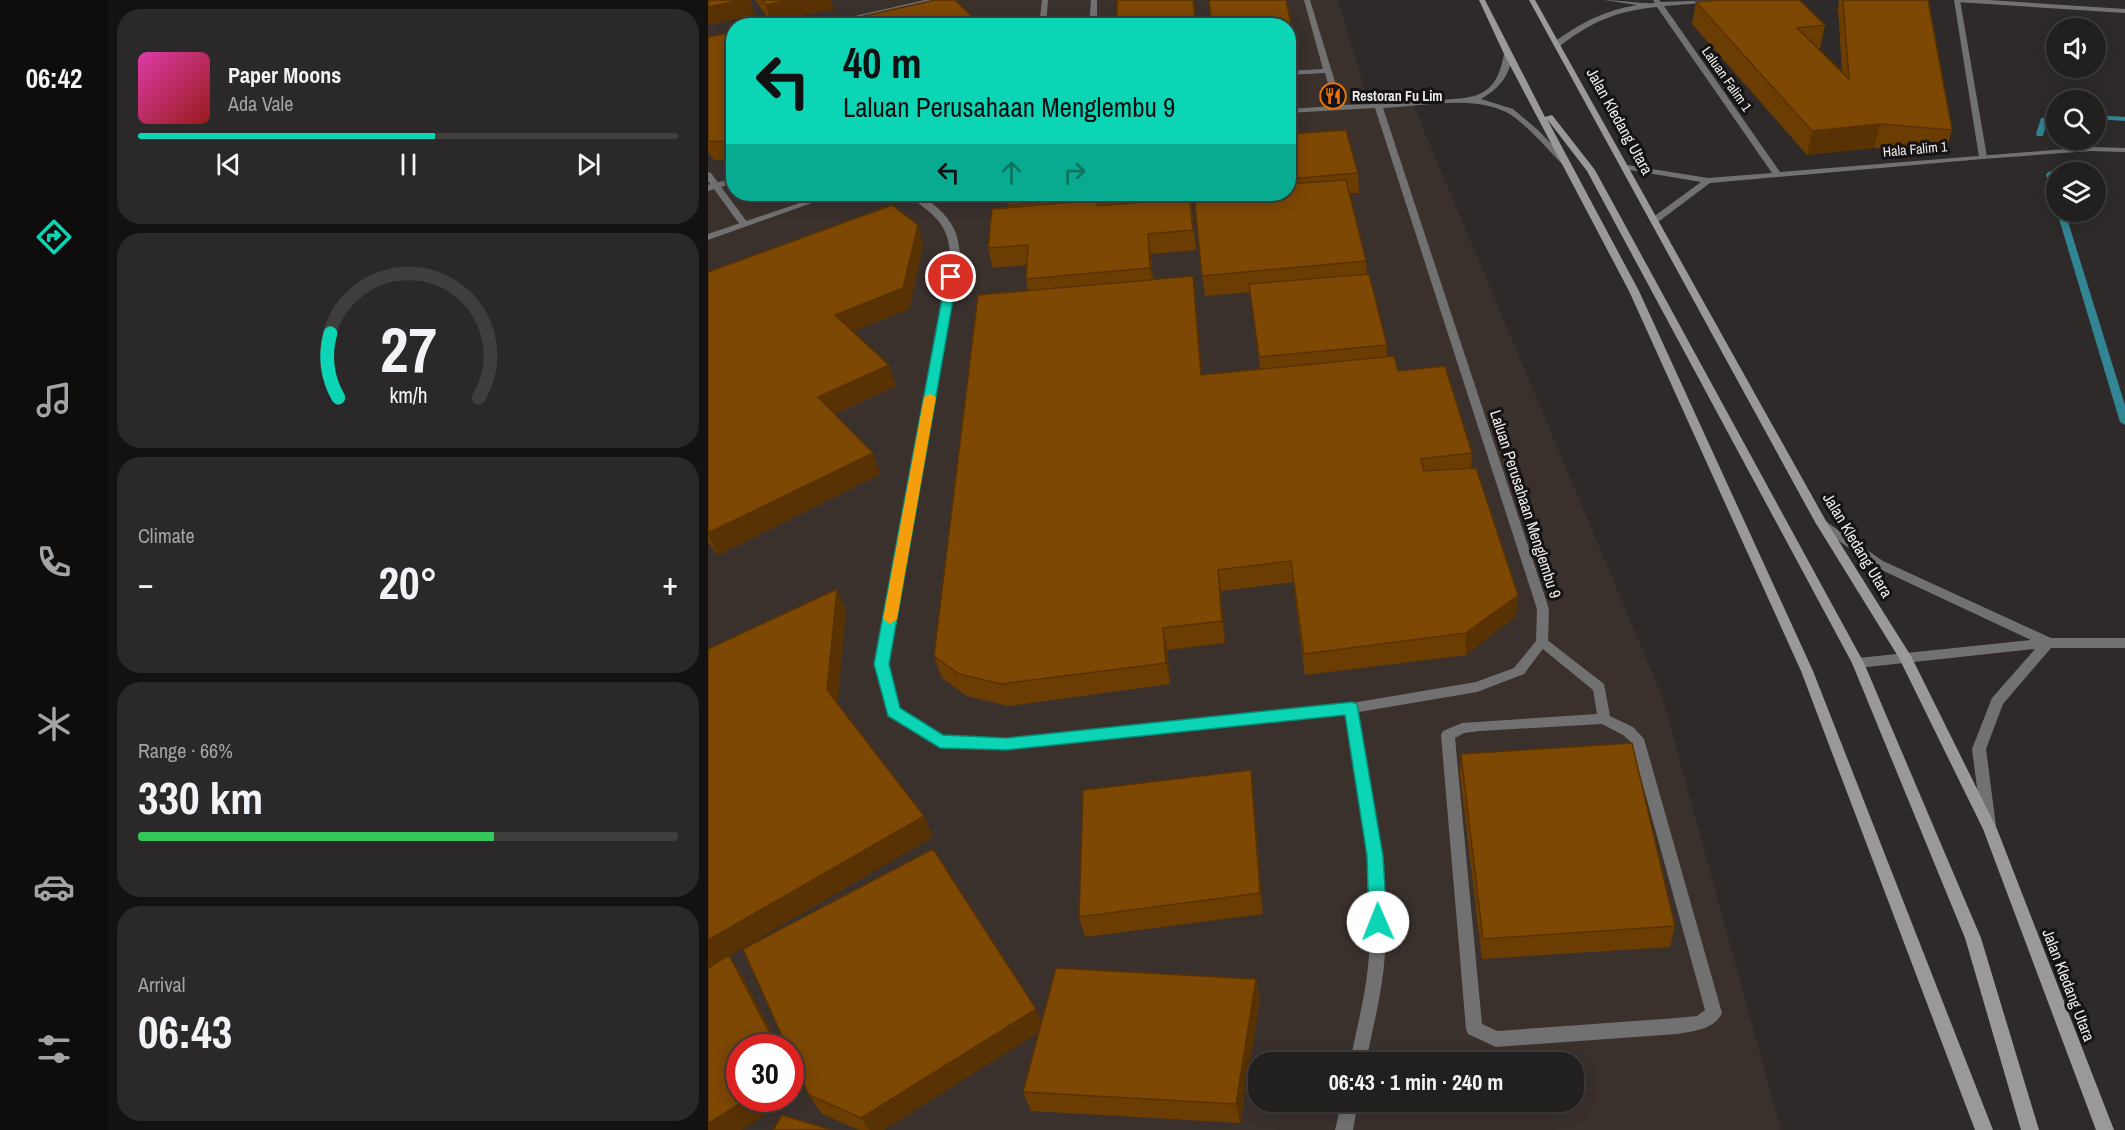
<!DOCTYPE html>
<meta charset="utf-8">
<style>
body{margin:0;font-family:"Archivo Narrow",sans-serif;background:#2a2828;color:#f1f3f6;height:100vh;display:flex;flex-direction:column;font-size:22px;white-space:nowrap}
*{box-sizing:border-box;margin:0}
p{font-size:20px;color:#a2a3a4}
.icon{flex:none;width:33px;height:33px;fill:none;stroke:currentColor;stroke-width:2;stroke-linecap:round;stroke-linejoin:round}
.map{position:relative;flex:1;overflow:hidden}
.drawer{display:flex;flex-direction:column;gap:9px;padding:9px;background:#131211;width:600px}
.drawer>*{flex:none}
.top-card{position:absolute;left:18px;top:18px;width:570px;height:183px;border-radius:24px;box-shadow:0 3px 15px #0003,0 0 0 2px #3f3e3d;background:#0bd5b5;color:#111;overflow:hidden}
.controls{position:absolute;left:1338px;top:18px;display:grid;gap:12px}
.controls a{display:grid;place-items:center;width:60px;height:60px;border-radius:50%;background:#22201f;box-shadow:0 3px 15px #0003,0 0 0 2px #3f3e3d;font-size:30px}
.speed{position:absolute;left:18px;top:1034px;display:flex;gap:12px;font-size:30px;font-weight:700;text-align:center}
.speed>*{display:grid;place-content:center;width:78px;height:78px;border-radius:50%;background:#22201f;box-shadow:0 3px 15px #0003,0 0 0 2px #3f3e3d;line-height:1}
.speed .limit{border:9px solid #d22;background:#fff;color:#111}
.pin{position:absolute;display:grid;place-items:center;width:51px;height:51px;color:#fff;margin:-26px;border:3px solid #fff;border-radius:50%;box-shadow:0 2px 6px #0007}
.me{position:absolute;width:66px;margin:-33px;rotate:359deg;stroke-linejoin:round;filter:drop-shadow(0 0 4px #0008)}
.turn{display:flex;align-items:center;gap:21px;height:126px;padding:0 18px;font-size:27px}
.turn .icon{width:78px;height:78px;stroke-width:2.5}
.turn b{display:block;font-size:42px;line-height:51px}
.lanes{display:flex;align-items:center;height:57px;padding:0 18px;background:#0003;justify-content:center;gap:30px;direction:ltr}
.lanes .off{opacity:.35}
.big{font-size:45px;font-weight:700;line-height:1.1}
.drawer .tile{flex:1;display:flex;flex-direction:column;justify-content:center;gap:9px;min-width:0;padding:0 21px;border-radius:24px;background:#2a2828}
.drawer .dial{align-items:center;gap:0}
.dial svg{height:156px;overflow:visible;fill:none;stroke:#3f3e3d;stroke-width:7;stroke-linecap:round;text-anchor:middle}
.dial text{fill:#f1f3f6;stroke:none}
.song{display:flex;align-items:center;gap:18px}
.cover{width:72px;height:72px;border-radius:9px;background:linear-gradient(135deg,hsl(320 70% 55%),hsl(0 70% 35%))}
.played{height:6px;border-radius:3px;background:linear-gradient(90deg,#0bd5b5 55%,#3f3e3d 55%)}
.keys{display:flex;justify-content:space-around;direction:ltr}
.heat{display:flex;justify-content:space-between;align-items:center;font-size:33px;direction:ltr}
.charge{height:9px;border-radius:4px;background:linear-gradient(90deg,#34c759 66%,#3f3e3d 0)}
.trip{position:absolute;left:540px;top:1052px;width:336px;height:60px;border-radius:24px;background:#22201f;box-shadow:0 3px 15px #0003,0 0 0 2px #3f3e3d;font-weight:700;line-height:60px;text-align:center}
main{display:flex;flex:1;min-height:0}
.tab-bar{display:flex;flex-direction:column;width:108px;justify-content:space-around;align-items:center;background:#0e0d0c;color:#a2a3a4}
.tab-bar .icon{width:42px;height:42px}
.tab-bar .active{color:#0bd5b5}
.tab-bar b{font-size:27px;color:#f1f3f6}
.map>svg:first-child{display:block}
</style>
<main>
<nav class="tab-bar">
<b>06:42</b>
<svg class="icon active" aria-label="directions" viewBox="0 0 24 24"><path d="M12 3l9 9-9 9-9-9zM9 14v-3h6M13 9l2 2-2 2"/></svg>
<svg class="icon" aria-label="music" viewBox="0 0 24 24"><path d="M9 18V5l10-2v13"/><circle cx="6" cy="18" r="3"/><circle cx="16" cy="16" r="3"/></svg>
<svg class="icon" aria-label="phone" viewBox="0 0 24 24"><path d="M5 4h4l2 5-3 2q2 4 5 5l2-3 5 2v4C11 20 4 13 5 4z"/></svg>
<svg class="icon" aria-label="climate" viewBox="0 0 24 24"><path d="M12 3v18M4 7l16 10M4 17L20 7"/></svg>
<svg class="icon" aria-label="car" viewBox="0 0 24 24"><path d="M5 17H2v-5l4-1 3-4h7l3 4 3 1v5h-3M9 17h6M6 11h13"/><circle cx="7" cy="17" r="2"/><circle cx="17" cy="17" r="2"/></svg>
<svg class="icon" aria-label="filters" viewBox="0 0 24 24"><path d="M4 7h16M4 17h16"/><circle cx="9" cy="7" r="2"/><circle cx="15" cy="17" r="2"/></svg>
</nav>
<section class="drawer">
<div class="tile">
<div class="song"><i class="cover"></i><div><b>Paper Moons</b><p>Ada Vale</p></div></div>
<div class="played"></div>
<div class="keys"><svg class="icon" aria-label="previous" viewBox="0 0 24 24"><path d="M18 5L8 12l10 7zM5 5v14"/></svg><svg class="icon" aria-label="pause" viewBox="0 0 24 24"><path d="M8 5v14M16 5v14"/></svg><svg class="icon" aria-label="next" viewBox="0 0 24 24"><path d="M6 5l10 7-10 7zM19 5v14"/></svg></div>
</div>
<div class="tile dial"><svg viewBox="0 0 100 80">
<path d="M14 69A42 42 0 1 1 86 69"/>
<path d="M14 69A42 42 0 0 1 10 36" stroke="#0bd5b5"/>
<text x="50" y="56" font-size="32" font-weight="700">27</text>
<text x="50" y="72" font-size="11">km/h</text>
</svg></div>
<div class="tile"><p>Climate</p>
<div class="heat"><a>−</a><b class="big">20°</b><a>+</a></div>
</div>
<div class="tile"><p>Range · 66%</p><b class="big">330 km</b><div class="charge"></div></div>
<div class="tile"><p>Arrival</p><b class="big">06:43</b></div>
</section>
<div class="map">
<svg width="1417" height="1130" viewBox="0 0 1417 1130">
<rect width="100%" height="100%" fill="#2d2a29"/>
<path fill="#3a312d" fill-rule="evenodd" d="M0,0H630L658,93L699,90L954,696L1073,1130H0ZM26,26H580V194H26ZM32,1047H82V1098H32ZM550,1062H866V1101H550Z"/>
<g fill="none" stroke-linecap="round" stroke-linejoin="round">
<path fill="#328593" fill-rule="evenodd" d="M1388,115L1417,117V121L1388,119Z
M1348,117V121L1339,122L1335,136H1329L1328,134L1333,118Z
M1342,171L1346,174L1348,182V199L1344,196L1338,174Z
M1349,212H1357L1417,405V425L1412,422Z"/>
<path fill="#727171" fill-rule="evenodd" d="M1246,0H1252L1279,157L1275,159L1271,157Z
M0,172L3,173L39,222V226H33L0,181Z
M1113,518L1175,561L1343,638H1417V648H1343L1295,704L1278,749L1288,826L1286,830L1281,832L1276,830L1274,826L1264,749L1284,698L1327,649L1150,668L1145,666L1144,663L1145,660L1150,658L1323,640L1167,567L1109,525L1107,522Z
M834,637L838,639L896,684L902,716L925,727L936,739L1014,1013C1006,1030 985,1031 969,1034L788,1047L760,1034L758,1029L733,735L735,731L754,723L889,714L885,690L830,645L828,642L830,639ZM894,724L915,735L923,742L997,1010L989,1016L969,1018L789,1031L774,1024L747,738L756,733L772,731Z"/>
<path fill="#727171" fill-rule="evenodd" d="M217,0H229L118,26H103Z
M334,0H340L338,26H331Z
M383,0H389V26H381Z
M596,0H602L634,105L666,104L670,102L673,103C692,102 710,101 729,100C768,98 788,98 796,54L803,52C805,74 790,89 773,99L805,109L830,130L863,164L856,166C841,151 817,122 798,112C764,95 713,106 675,108L841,609L840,642L816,674L769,692L651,712C664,792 681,872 677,953C675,990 665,1026 658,1062H642C649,1026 659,991 661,954C666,873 650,793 638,714L299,749L232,746L180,716L168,664L242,254C241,232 232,219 214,206C209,202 203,198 200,194C218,194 240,214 247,231C250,238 251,246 252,254L180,664L191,709L234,736L299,739L644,703L768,682L806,668L828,641L829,609L667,108L580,113V109L626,106L617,73L580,75V71L615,69Z
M896,0C911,0 934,4 947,3L945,0H951L953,2L1011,0L1008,2L956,6L1072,172L1383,147L1417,148V152L1383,151L1275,159L1002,183L950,222H944V218L993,182L916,169L913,168V164L1000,178L1064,173L949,7C909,11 884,21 852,46H846V42C872,23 897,10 929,5Z
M1246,0H1280L1417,9V13L1249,2Z
M26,178V183L0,191V185Z
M118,194H129L0,240V234Z
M634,1101H650L645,1130H627Z"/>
<path fill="#9a9899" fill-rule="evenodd" d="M771,0H777L837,117L844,115L887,170L1156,663L1273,938L1331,1130H1313L1257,938L1144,663L879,171L839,119L931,291L1105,671L1285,1130H1267L1093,671L921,291L796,54Z
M821,0H827L1118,521L1203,656L1289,829L1406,1130H1388L1275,829L1191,658L1107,522Z"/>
</g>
<path fill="#6c3d03" d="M47,0H123L126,9L63,22Z
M1131,0H1220L1244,130L1237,154L1166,148L1099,155L984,24L988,2L1117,25L1112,48H1110L1134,71L1130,9Z
M26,32V161L6,160L0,152V37Z
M580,134L650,173L651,193H641L658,261L659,274L679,345V357L690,371L764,453L763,468L810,595L808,616L758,655L597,675L585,582L513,591L517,643L459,650L462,684L300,706L259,696L234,678L226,656L320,291L318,279L319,265L285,268L280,248L301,208V194H482L488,250L443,254L445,280L487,296L494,375L552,369L542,292L497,296L494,276L580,194Z
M215,245L201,309L145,331L181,365L188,386L127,414L172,474L10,555L0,542V272Z
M753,754L967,926L962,947L774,959L752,775Z
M545,791L555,914L377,937L371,917Z
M548,979L552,999L532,1123L323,1111L315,1092L331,1032L175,1130H151L114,1114L101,1095L328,1009L333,1023Z"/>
<path fill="#583203" d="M33,0H42L47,15L0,25V7Z
M82,0H123L126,9L63,22L58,5Z
M586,37L587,55L580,59V41Z
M1172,124L1166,148L1099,155L1104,131Z
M210,225L215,245L201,309L135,335L127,315Z
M440,234L443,254L445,288L442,268Z
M485,276L487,296L496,396L493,375Z
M181,365L188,386L118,418L110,397Z
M165,453L172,474L10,555L0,535V533Z
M510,570L513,591L517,643L514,621Z
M129,589L138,611L129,712L119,690Z
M810,595L808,616L758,655V633Z
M455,628L459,650L462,684L458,663Z
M543,770L545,791L555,914L552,893Z
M216,816L225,837L21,956L34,975L72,1047H69L0,968V940Z
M548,979L552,999L532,1123L528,1104Z
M328,1009L336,1029L175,1130H161L153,1118Z
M82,1067L95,1090L34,1130H0V1124L40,1098H82Z"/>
<path fill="#7d4704" stroke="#583203" stroke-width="1.5" d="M0,0H33L0,7Z
M54,0H82L58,5Z
M227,0H247L274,26H117L116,25Z
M409,0H485L488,26H409Z
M501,0H578L586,37L580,41V26H504Z
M1012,0H1091L1117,25L1089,28L1141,79L1135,0H1220L1244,130L1172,124L1104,131L988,2Z
M98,17L105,26H56Z
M26,32V142L0,141V37Z
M638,130L650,173L580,179V134Z
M638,180L658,261L494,276L486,194H580V184Z
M301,194H444L300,205Z
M467,194H481L485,230L440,234L442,268L318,279L320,245L280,248L284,209L389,200V206L435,202V196Z
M184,205L210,225L195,288L127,315L181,365L110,397L165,453L0,533V272Z
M661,274L679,345L551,357L541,284Z
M485,276L493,375L686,356L690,371L737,366L764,453L713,459L716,471L768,468L810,595L758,633L596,654L583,561L510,570L514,621L455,628L458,663L293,684L251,674L226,656L270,295Z
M129,589L119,690L216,816L0,940V649Z
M924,743L967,926L775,939L753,754Z
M543,770L552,893L371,917L375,790Z
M225,849L328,1009L153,1118L101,1095L82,1055V1047H79L35,949Z
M21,955L69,1047H32V1098H40L0,1124V968Z
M348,968L548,979L528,1104L315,1092Z
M74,1115L124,1130H65Z"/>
<path fill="#0bd5b5" stroke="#078a76" stroke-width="1.5" d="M243,274L249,277L181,664L192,708L235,735L299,738L644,702L649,704L675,856L679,922L676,928L670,930L664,928L661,922L659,856L637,715L299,750L232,748L180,716L166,664L238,277Z"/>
<path fill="#f59e0b" d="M222,394L228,397L189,619L182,624L175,619L216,397Z"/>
<defs>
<g id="restaurant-ring" transform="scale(1.35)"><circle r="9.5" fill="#151313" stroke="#e8710a" stroke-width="1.5"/><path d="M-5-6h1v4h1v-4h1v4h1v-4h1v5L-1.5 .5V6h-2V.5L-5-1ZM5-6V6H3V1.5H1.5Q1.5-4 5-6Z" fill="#e8710a"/></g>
</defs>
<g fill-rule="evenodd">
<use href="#restaurant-ring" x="625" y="96"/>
</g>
<g text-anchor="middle" stroke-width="6" stroke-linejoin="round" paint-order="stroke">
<g font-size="14" fill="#edebea" stroke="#151313">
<text transform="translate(1019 79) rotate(55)" y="5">Laluan Falim 1</text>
<text transform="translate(1207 149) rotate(-5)" y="5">Hala Falim 1</text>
</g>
<g font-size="14" font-weight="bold" fill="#edebea" stroke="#151313" text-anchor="start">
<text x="644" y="101">Restoran Fu Lim</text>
</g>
<g font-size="16" fill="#edebea" stroke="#151313">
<text transform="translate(912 121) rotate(61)" y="6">Jalan Kledang Utara</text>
<text transform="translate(818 504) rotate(72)" y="6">Laluan Perusahaan Menglembu 9</text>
<text transform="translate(1150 545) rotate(59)" y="6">Jalan Kledang Utara</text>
<text transform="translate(1361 985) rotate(69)" y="6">Jalan Kledang Utara</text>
</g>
</g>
</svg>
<div class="controls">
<a><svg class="icon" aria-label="sound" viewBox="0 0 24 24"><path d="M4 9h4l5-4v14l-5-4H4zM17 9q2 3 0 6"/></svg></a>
<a><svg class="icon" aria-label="search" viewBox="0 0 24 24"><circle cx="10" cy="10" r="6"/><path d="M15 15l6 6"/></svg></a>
<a><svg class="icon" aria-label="layers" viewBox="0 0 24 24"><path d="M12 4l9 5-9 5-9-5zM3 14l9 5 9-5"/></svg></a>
</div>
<div class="speed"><div class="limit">30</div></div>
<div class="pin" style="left:243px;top:277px;background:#d93025"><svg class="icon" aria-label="arrive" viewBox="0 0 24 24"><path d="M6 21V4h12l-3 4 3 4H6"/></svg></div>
<svg class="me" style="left:670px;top:922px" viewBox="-20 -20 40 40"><circle r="19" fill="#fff"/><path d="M0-13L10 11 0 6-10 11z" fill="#0bd5b5"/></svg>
<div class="trip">06:43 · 1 min · 240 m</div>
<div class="top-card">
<div class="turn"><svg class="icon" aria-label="left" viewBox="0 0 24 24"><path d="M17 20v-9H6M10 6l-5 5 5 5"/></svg><div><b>40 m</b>Laluan Perusahaan Menglembu 9</div></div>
<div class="lanes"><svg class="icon" aria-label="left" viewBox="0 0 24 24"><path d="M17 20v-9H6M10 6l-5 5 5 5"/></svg><svg class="icon off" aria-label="ahead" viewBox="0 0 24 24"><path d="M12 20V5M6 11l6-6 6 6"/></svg><svg class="icon off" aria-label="right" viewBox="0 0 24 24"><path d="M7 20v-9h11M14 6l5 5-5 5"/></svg></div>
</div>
</div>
</main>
